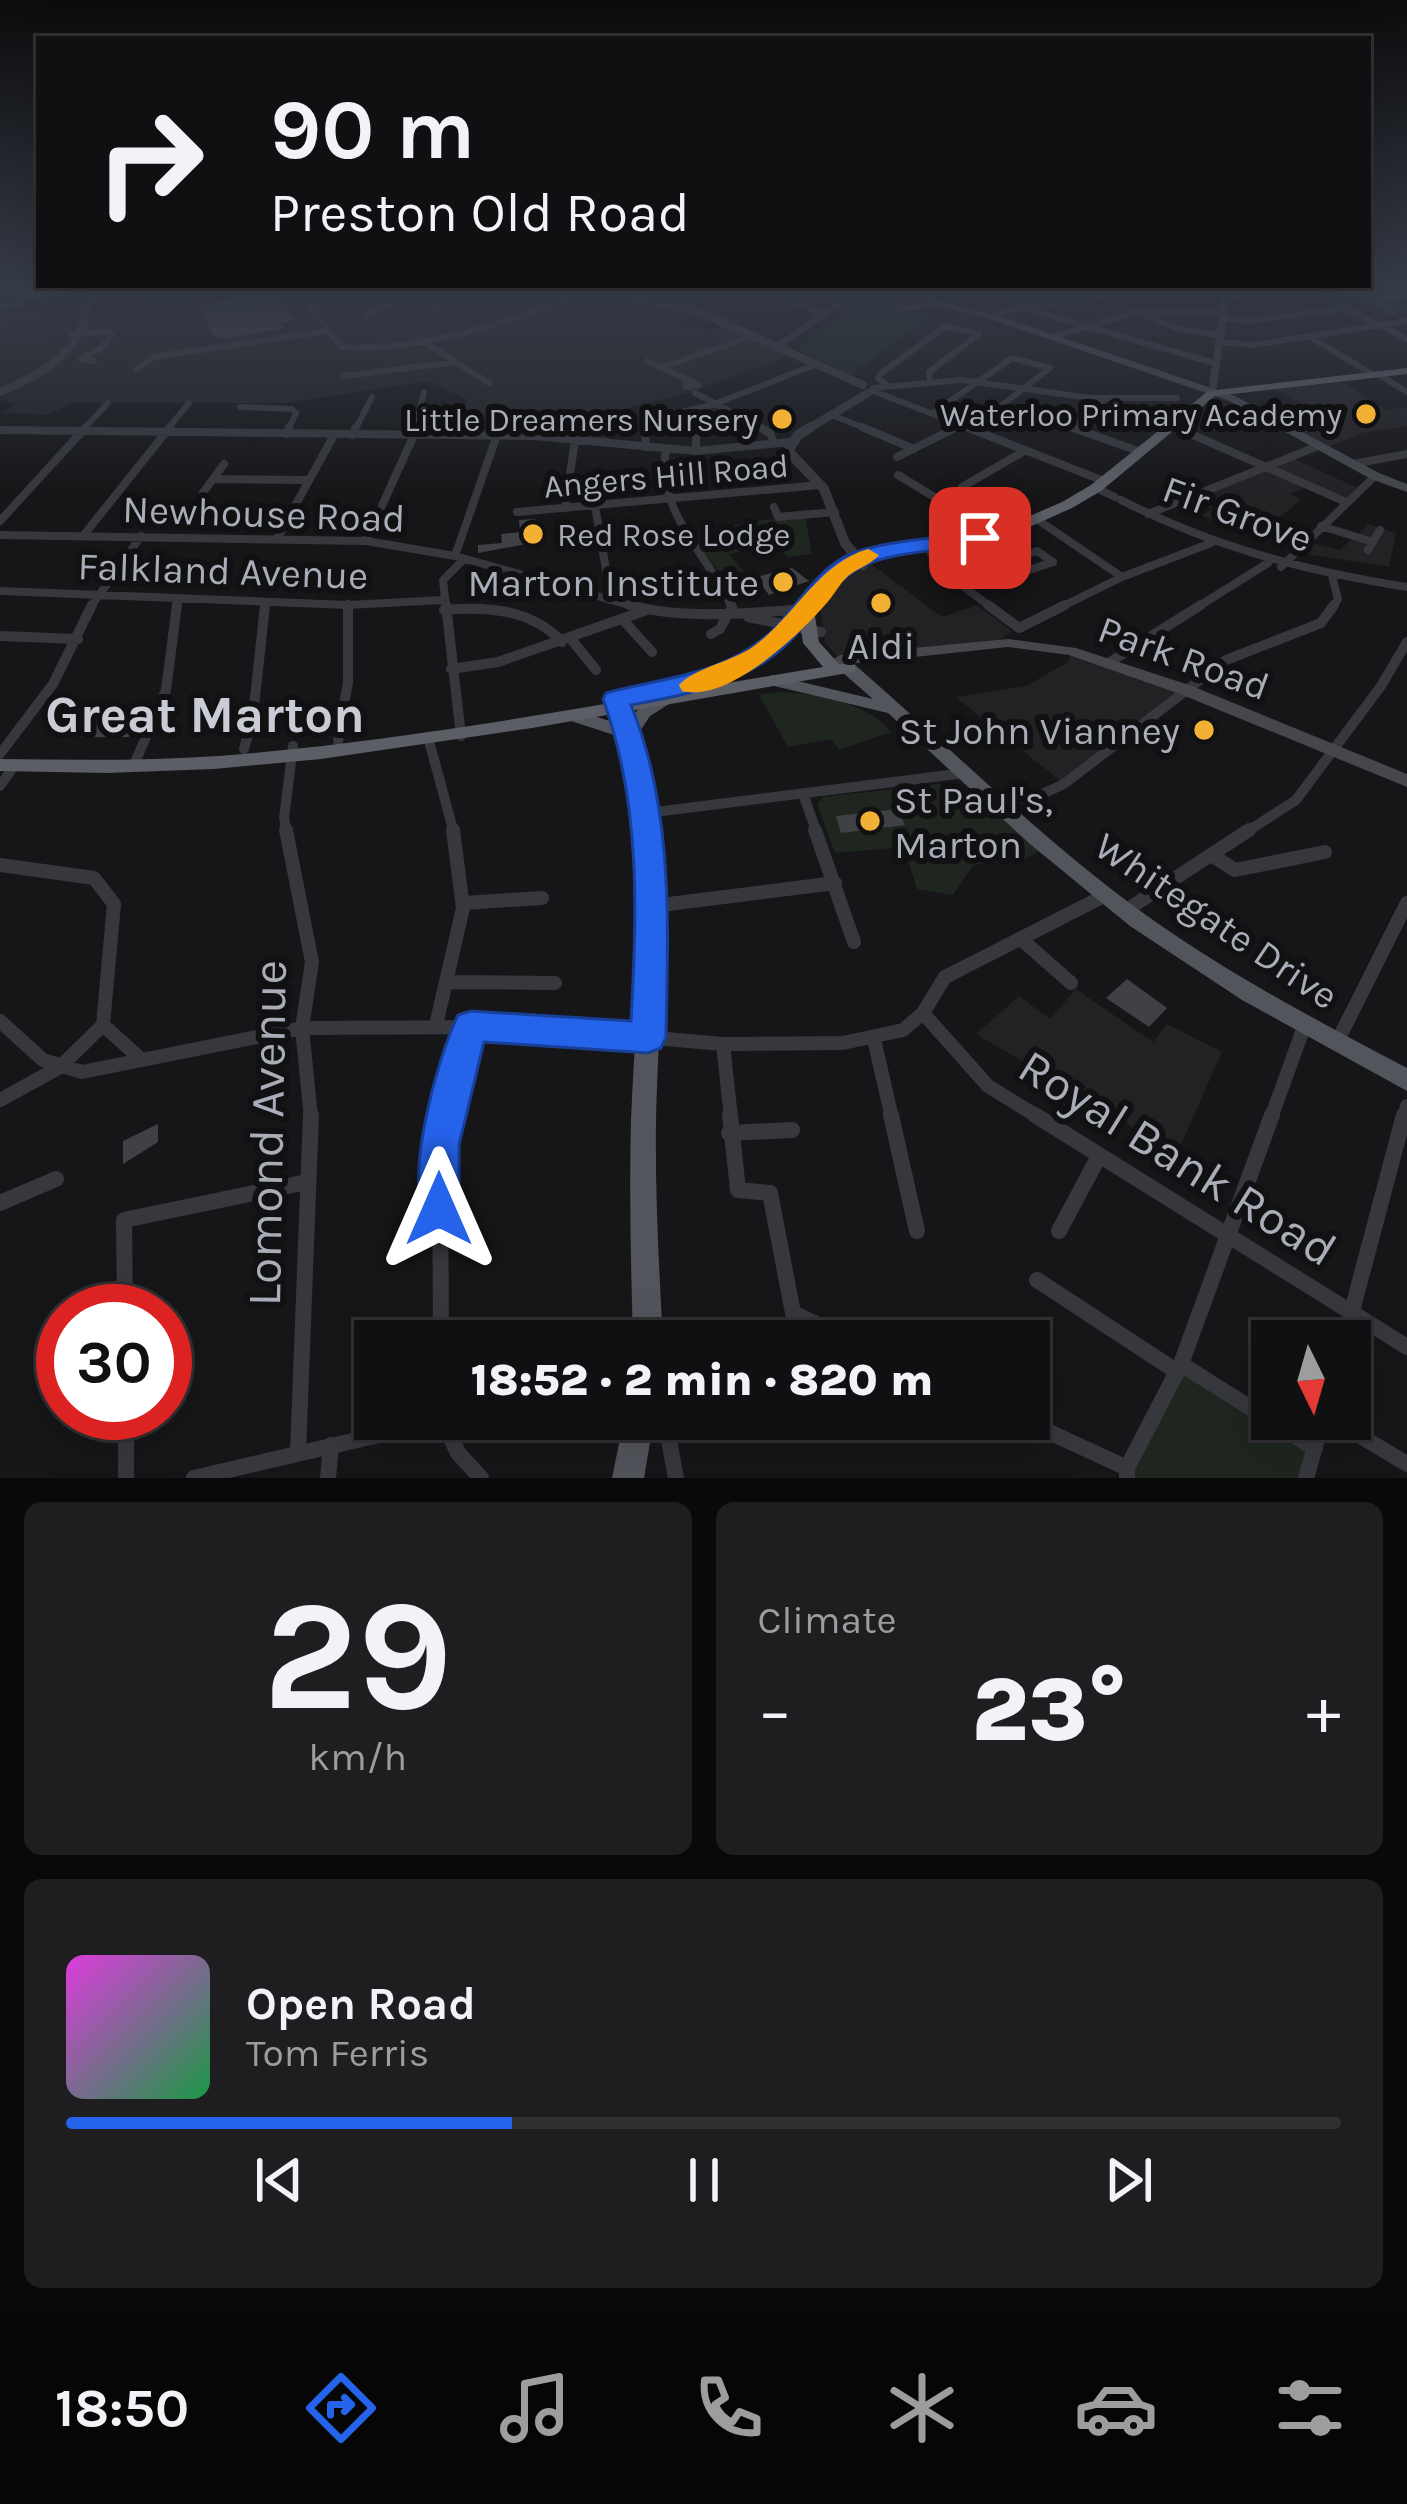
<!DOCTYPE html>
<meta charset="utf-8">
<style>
body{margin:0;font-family:Karla,sans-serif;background:#1e1e20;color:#f1f3f6;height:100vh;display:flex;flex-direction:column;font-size:45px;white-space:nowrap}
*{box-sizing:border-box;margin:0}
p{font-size:39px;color:#9c9d9f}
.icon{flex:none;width:66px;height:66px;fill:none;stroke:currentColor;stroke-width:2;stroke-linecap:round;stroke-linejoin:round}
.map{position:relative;height:1478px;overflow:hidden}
.sheet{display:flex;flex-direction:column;gap:24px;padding:24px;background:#09090a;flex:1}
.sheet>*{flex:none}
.top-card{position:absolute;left:36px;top:36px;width:1335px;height:252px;border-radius:0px;box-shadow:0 12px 48px #0002,0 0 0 3px #303032;background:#101012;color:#f1f3f6;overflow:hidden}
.needle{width:78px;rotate:175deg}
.fabs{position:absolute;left:1251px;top:1320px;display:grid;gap:24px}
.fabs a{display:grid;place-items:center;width:120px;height:120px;border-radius:0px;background:#101012;box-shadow:0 12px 48px #0002,0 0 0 3px #303032;font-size:60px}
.speed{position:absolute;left:36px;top:1284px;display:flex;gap:24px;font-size:60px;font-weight:700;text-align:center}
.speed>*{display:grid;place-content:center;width:156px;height:156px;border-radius:50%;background:#101012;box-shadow:0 12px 48px #0002,0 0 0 3px #303032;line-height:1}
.speed .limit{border:18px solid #d22;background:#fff;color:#111}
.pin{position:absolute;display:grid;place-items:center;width:102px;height:102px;color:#fff;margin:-51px;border-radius:24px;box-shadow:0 6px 18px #0006}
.me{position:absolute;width:132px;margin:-66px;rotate:0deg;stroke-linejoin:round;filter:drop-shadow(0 0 9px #0008)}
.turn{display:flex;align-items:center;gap:42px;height:252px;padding:0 36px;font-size:54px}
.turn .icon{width:156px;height:156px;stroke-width:2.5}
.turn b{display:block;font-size:84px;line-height:102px}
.big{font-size:90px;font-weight:800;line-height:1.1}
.sheet .tile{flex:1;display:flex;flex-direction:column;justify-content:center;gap:18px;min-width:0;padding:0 42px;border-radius:18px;background:#1e1e20}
.sheet .dial{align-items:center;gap:0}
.dial b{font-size:156px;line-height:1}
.song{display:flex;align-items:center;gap:36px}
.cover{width:144px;height:144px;border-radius:18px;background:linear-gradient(135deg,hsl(300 70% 55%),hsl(140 70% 35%))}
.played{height:12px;border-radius:6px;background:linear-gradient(90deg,#2563eb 35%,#303032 35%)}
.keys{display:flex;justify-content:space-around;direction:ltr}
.heat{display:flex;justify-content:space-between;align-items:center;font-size:66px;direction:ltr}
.sheet .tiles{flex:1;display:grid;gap:24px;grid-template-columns:1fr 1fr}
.tile:last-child{grid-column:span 2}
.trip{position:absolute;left:354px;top:1320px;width:696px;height:120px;border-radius:0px;background:#101012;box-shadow:0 12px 48px #0002,0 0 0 3px #303032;font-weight:800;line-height:120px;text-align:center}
.tabs{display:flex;height:192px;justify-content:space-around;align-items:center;background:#060607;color:#9c9d9f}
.tabs .icon{width:84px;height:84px}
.tabs .on{color:#2563eb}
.tabs b{font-size:54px;color:#f1f3f6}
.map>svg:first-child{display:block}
</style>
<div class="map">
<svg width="1407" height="1478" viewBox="0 0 1407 1478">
<rect width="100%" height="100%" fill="#161618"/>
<path fill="#222225" d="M190,288H437L470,296L487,288H565L700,312L681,319L682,325L707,332L728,325L795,353L693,392L612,412L608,443L457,435L467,400L429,381L286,403H72L48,415L0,413L16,404L0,400V314L90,303L88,309L138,304Z
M1343,382L1386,410L1407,407V426L1362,433L1329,447L1295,429L1329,417L1273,389Z
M1290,457L1360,489L1346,502L1308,486L1291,494L1301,500L1275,521L1312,536L1307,542L1340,550L1368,524L1396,533L1389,567L1300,553L1200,515L1212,510L1198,496Z
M869,562L942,617L977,605L1012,631L994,644L840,660L825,642L819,600L831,584Z
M1071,651L1186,690L1064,784L956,697L1026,686L1068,662Z
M1076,989L1153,1042L1167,1024L1222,1052L1177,1154L976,1034L1019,996L1050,1019Z"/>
<path fill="#1e261f" d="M864,289L876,292L898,309L930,317L850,375L797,349L856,307L842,303Z
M805,516L812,554L788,557L774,543L729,554L749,578L726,581L690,535L754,521Z
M779,692C815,694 868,702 891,732L839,750L831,739L788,747L759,695Z
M949,783L968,789L1041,850L1025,859L973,865L953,895L917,889L904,847L835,853L817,804L823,797Z
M1181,1364L1309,1445L1299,1478H1127Z"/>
<path fill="#404145" d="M278,292L296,320L281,323L284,328L229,338L213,336L198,304Z
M535,519V533H541L542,541L478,553V545L502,543L501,534L520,532L519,520Z
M792,568L809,581L769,595L756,577Z
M95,716H125L120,726H135L129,737H68L75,727H88Z
M898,809L905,825L841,833L836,816Z
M1127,979L1167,1008L1149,1027L1106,998Z
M158,1124V1142L123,1164V1141Z"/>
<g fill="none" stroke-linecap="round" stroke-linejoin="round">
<path stroke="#37383d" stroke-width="6" d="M761,288L823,314
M871,288L902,309L937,303
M986,288L1044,314L1214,363
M1306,288L1407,339
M1342,288L1394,312
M0,289L9,288
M993,292L1019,288
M129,296L160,288
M26,297L64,294
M1226,298L1303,288
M1375,300L1407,295
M307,302L341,347C422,352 512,321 587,292
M684,306L742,288
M0,307L17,305L34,288
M431,309L487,288
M1142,313L1178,329L1220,335
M366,315L426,288
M993,317L1013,309L1160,288
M1223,318L1250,321L1346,308
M71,334L109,332
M1052,337L1136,312L1224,313
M1310,337L1372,374
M419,339L489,383
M1219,342L1254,345L1407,321
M778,346L862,288
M94,361L81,359L100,349L112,335L109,332
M647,361L699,385L686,387V382
M660,368L753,336
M136,370L153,357L327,331
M1378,374L1407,392
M344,376L456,362
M886,384L878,379L880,374L946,326L979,334L929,372L930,381
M873,388L961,380L1091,398H1177
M873,391L974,430
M695,393L765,430
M240,407L292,409L296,413L288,430
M933,413L1012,358L1050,368L971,429
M830,414L869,430
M1163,422L1182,430
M0,430H16
M83,430L108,403
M167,430L189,403
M355,430L372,397
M414,430L424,392
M645,430V420L712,405L817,364
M951,430L961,425
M1076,430L1070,428L1104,400"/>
<path stroke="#37383d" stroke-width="8" d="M645,427L646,447
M759,427L770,433L774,443
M862,427L914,449
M966,427L1104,481
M1071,427L1138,451
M1175,427L1346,502
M696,428V451
M0,430L535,436L696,451L790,442
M286,434L289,427
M352,435L356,427
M413,435L415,427
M666,449C655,514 710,555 732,608
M897,457L957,427
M1353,464L1407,454
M898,475L997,535
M213,479L224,464
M962,487L1026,450
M1096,488L1115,497
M202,494L213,479L308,480
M1121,500C1213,547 1305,571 1407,587
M595,506L611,598
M774,507L778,517L835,512
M565,508L575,440
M517,512L820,485
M1148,514L1318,446
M1038,520L1122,577
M0,521L86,427
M1321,526L1373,542
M0,535L366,541L455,556L640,608
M83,536L170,427
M278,537L334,435
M981,538L1029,570L1053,562
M366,541L414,435
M1368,550L1380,530
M931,553L947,574L992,608
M455,556L497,435
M1013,559L1037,551L1053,562
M1281,567L1375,476
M0,591L348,605L443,600
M90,608L141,536
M177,608L178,600
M264,608L265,602
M446,608L443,580L464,559
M1059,608L1122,577L1211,543
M1196,608L1268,563
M1332,608L1338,599L1332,576"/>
<path stroke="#37383d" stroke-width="10" d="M446,605L461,736
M629,605C684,620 749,613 805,609
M731,605L734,612
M988,605L1019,628L1065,605
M444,610C487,606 531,609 562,642
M748,617L821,632
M624,621L652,652
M711,634L720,629L729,612
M0,636L78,639
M571,639L596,670
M1110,662L1201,605
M451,669L498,662L647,610
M338,741L348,682V605
M429,741L454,833
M244,749L253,716L265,605
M0,754L53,684L92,605
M134,765L166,690L177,605
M0,786L14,766
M803,794L817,833
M1007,810L1064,784L1226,660L1321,623L1334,605
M647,813L965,773
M287,833L284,818L293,746
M1245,833L1296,800L1381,686L1407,642"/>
<path stroke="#37383d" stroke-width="14" d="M286,830L312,962L302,1028L311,1118
M815,830L854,942
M1213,856L1235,870L1325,852
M0,865L94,878L114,904L103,1025L142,1060
M464,903L542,898
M653,906L835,883
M1125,911L1249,830
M1021,939L1071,983
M448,982L555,983
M923,1013L988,1086L1040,1118
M0,1021L43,1060L82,1072L302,1028L528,1027L723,1044L843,1043L903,1030L923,1013L945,977L1104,896
M436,1025L463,908L453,830
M874,1039L892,1118
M1337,1042L1407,903
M723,1044L731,1118
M0,1100L60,1067L103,1025
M447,1118L471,1026
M1271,1118L1305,1024
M1404,1118L1407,1106"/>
<path stroke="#37383d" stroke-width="16" d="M730,1115L738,1190L770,1193L793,1313L852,1341
M891,1115L917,1231
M1035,1115L1407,1347
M729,1133L792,1130
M0,1203L56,1179
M1059,1231L1098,1158
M1037,1280L1176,1371
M125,1311L124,1220L307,1182
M441,1341L440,1145L448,1115
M1344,1341L1404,1115
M1181,1364L1314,1448
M126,1413V1478
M442,1419L458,1453L481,1478
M665,1419L676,1478
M1021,1419L1127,1468
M1332,1419L1407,1464
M298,1453L311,1115
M194,1478L443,1420
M328,1478L331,1445
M1127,1478V1468L1181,1364L1272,1115
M1306,1478L1323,1419"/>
<path stroke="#37383d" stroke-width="8" d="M565,288L692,309L863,385
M83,315L99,288
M0,392C39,376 80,354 87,309
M1212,393L1227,288
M806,430L868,393"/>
<path stroke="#37383d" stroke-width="10" d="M811,427L798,435L788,451L824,489L845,543L863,565"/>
<path fill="#45474d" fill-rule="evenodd" d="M914,288H924L940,301L996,315L1235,396L1379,473L1407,484V492L1371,479L1227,400L990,319L934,305Z
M1008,639L1076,648L1192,686L1407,774V787L1180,694L1069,655L1008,647L840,665L832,660L840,655Z"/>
<path fill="#53555c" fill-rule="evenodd" d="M817,595L822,597L825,600L822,603L769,655L705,688H693L691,684L693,680L757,647L812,597Z
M848,663L854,664C951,748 1042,840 1146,915C1228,974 1318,1021 1407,1068V1091L1242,1000L1130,926L1030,844L888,713L766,684L764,680L772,675L873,699L842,672L840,668Z
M615,693L624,699L630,719C639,706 653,698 668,693L677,699L650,716L636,737C675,860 659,993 656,1120C655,1194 659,1268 663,1341H633C631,1267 629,1194 631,1120C636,993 655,860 617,736L568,720L565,716L574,710L613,722L606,699Z
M624,1419H654L644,1478H612Z"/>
<path fill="#5b5e65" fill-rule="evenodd" d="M1407,368V374L1215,396L1101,491L1072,508L1009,536L862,563L838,581L815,616L819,642L839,664H854L856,668L854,672L532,728L321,759L214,769L107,773L0,771V759C73,760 146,761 219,756C422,740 622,700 823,667L803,643L799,616L827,575L852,556L1000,529L1062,502L1091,485L1208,391Z"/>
</g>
<linearGradient id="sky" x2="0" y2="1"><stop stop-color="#0c0c0d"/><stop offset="0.58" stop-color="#363c48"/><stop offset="1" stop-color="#363c48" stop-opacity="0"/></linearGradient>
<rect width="1407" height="495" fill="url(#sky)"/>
<path fill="#2563eb" stroke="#184099" stroke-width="3" d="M980,531L988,533V542C952,551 892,550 861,567C833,581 813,617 791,640C748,684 688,694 631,705C674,811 668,924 666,1037L661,1048L648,1053L484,1042L459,1145V1209L453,1223L439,1229L425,1223C405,1175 436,1062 458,1015L471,1011L631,1021C637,911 641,804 603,699L606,693C665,677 723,676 771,632C796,608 818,567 851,554C886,540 942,538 980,531Z"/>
<path fill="#f59e0b" d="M868,549L879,555C870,565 858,568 848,576C839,584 833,597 824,606C797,637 727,703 682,691L679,685C696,667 732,662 754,646C794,617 819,563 868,549Z"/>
<g fill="#f2b134" stroke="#111113" stroke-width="4.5">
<circle cx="1366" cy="414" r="12"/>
<circle cx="782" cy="419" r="12"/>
<circle cx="533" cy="534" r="12"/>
<circle cx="783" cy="582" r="12"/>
<circle cx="881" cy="603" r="12"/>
<circle cx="1204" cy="730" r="12"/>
<circle cx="870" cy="821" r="12"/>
</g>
<g text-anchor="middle" stroke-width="12" stroke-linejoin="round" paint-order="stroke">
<g font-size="33" fill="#a8adb8" stroke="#111113" text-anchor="end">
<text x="1342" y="426">Waterloo Primary Academy</text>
<text x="758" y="431">Little Dreamers Nursery</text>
<text x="557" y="546" text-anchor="start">Red Rose Lodge</text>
</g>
<g font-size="33" fill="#a8adb8" stroke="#111113">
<text transform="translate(666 475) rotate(-5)" y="12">Angers Hill Road</text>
</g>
<g font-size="39" fill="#a8adb8" stroke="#111113">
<text transform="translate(264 513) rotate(2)" y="14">Newhouse Road</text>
<text transform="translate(1238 513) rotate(20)" y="14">Fir Grove</text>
<text transform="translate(223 570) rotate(2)" y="14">Falkland Avenue</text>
<text transform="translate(1184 657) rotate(20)" y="14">Park Road</text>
<text transform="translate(1217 920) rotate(34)" y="14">Whitegate Drive</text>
</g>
<g font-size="39" fill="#a8adb8" stroke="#111113" text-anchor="end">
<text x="759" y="596">Marton Institute</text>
<text x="881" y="659" text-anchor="middle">Aldi</text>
<text x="1180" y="744">St John Vianney</text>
<text x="894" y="813" text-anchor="start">St Paul's,<tspan x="894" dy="45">Marton</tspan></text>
</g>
<g font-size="48" fill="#a8adb8" stroke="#111113">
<text transform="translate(266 1133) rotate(-89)" y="17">Lomond Avenue</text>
<text transform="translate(1178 1157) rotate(32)" y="17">Royal Bank Road</text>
</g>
<g font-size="51" font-weight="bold" fill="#c9ccd4" stroke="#111113">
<text x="205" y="732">Great Marton</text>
</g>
</g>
</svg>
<div class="fabs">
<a><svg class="needle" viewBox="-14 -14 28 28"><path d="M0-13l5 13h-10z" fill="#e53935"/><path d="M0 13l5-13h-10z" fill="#9c9d9f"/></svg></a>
</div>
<div class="speed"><div class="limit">30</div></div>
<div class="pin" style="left:980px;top:538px;background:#d93025"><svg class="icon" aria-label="arrive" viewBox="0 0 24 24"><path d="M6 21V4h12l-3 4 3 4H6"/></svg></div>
<svg class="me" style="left:439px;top:1209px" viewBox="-20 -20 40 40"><path d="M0-17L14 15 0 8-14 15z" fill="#2563eb" stroke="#fff" stroke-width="4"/></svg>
<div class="trip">18:52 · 2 min · 820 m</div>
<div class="top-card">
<div class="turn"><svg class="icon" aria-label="right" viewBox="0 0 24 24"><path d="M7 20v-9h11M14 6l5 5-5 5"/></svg><div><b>90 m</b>Preston Old Road</div></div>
</div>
</div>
<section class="sheet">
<div class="tiles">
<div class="tile dial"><b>29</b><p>km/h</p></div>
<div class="tile"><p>Climate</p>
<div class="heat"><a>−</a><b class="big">23°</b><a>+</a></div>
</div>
<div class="tile">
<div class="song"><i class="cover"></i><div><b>Open Road</b><p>Tom Ferris</p></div></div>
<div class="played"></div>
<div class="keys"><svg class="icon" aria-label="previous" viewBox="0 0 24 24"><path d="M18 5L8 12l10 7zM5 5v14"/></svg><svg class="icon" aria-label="pause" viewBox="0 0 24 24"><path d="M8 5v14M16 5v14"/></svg><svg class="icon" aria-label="next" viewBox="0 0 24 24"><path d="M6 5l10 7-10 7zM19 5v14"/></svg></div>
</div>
</div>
</section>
<nav class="tabs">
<b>18:50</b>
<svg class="icon on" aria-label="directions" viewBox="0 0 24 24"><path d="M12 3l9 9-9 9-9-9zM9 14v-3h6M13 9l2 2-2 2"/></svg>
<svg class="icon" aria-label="music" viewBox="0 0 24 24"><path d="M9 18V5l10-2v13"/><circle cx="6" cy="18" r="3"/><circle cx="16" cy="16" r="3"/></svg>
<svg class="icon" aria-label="phone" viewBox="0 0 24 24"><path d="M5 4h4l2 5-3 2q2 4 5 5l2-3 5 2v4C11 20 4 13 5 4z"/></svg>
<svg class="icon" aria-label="climate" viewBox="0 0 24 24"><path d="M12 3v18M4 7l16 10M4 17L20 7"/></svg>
<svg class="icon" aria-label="car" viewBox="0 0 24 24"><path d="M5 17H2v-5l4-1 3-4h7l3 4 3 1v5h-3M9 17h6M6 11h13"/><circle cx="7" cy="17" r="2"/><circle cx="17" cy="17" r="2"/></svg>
<svg class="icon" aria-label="filters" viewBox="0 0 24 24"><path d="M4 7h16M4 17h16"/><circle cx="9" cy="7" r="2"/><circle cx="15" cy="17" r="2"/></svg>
</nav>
